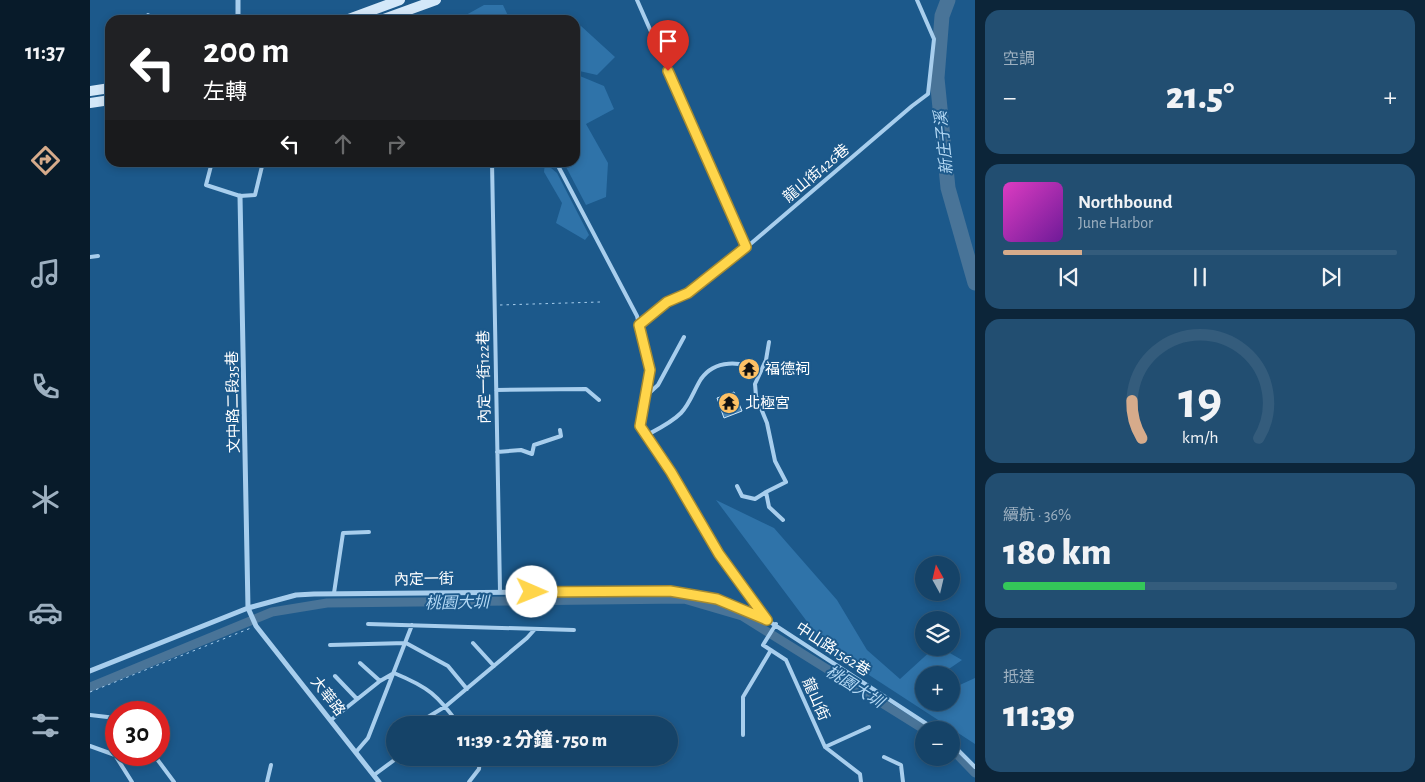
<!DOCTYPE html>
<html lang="zh-TW">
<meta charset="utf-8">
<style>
body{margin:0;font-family:"Alegreya Sans","Noto Sans TC",sans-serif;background:#224e71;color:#f1f3f6;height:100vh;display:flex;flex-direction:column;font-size:19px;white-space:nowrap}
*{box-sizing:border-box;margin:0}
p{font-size:16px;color:#9db0c0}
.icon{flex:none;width:28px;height:28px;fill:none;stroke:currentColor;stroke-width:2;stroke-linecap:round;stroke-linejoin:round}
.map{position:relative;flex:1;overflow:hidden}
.drawer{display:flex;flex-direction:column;gap:10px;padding:10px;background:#0c2539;width:450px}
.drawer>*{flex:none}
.hud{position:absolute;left:15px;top:15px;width:475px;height:152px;border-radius:15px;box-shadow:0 2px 8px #0003,0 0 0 1px #345c7c;background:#202124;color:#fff;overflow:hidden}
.needle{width:32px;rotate:352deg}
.controls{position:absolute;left:825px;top:556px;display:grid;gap:10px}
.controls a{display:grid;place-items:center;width:45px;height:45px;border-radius:50%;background:#154368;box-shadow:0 2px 8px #0003,0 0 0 1px #345c7c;font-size:25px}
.speed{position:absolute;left:15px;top:701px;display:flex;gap:10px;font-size:25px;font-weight:700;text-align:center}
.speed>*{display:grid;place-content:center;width:65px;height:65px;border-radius:50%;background:#154368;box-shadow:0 2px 8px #0003,0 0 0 1px #345c7c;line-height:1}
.speed .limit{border:8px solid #d22;background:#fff;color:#111}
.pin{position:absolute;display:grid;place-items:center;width:42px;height:42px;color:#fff;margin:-51px -21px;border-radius:50% 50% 50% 0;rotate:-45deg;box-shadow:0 0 5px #0007}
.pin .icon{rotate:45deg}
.me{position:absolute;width:55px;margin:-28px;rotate:91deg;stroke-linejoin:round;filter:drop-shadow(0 0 4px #0008)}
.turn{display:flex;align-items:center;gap:18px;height:105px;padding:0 15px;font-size:22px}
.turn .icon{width:65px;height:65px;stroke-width:2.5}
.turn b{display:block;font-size:35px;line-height:42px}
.lanes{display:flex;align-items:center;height:48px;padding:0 15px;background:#0003;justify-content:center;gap:25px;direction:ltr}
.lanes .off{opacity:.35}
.big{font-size:38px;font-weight:800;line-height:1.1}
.drawer .card{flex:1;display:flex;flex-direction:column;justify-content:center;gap:8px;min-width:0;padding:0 18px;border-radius:15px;background:#224e71}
.drawer .dial{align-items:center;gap:0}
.dial svg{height:130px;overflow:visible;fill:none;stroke:#345c7c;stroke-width:7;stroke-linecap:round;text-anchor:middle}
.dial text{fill:#f1f3f6;stroke:none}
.song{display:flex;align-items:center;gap:15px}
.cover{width:60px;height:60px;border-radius:8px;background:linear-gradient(135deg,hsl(310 70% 55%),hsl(280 70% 35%))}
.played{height:5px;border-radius:2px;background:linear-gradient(90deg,#d6ab8b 20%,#345c7c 20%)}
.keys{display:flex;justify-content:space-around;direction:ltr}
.heat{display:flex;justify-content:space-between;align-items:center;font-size:28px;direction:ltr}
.charge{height:8px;border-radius:4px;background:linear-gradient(90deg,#34c759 36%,#345c7c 0)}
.trip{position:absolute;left:296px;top:716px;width:292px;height:50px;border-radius:25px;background:#154368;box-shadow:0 2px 8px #0003,0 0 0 1px #345c7c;font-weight:800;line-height:50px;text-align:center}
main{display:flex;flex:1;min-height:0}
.menu{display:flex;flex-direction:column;width:90px;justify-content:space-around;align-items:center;background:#081b2a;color:#9db0c0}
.menu .icon{width:35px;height:35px}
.menu .active{color:#d6ab8b}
.menu b{font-size:22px;color:#f1f3f6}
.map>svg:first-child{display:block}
</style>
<main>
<nav class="menu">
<b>11:37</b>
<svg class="icon active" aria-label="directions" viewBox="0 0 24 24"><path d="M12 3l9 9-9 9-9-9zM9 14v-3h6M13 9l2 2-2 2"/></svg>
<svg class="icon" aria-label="music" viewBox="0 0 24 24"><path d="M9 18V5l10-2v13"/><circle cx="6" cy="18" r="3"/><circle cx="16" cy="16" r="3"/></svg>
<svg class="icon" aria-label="phone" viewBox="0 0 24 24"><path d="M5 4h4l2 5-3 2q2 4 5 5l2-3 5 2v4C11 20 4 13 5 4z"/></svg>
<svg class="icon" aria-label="climate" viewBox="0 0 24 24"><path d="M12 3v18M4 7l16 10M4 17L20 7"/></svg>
<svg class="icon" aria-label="car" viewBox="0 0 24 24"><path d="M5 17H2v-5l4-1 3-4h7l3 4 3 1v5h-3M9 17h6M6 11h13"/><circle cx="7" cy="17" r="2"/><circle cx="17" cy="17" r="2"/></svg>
<svg class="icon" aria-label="filters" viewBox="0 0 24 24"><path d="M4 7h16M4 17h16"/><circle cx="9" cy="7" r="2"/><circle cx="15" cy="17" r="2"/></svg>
</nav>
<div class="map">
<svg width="885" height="782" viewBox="0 0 885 782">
<rect width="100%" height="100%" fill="#1c598b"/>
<path fill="#2f73a9" d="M394,5H413L420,20H367Z
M491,26L525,57L507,75L485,70V29Z
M485,74L514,86L524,109L496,124L518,163L516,197L496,205L474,163L485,162Z
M455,163L467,173L499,235L495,240L466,223L472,203L454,172Z
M626,500L684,528L747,600L777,650L810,679L844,648H851L872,660L850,675H834V702H861V689L885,678V744L736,647Z"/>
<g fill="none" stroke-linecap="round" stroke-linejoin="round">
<path stroke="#497498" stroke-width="9" d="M0,687L182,612L237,603L594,599L652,616L835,730
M861,748L885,773"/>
<path stroke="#497498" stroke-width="15" d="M858,0L852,16L847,78L858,188L885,283"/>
</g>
<path fill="#4985b5" stroke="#cde6f9" d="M655,364L666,370L662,376L653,368Z
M644,392L652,411L634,418L627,398Z"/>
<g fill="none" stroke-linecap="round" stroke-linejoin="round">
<path stroke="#a8ceed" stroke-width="1" stroke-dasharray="2.5 4" stroke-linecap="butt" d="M410,305L510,302
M0,692L161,628"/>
<path stroke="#a8ceed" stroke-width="4" d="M547,0L656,247
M58,15L64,20
M122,162L116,185L150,196L165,195L173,162
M402,162L410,591
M466,162L547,316L560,370L551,427L581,472L629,554L677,620L846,730
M0,257L8,256
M549,325L577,302L598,293L651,252L822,106L838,94L844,39L827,0
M679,342L676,360L665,384L666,396L677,423L685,461L696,482L676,492L679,507L693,520
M406,390L496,389L509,400
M556,396L568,385L594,337
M555,436C568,429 581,423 591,413C600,404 604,390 611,379C625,359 651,361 670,371
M407,452L431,450L442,454L444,445L471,436L470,430
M647,486L652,496L665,499L676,492
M244,593L253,533L279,532
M278,624L484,630
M686,624L673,645L696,660L735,747L770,774L771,782
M383,643L404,666
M240,645L316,643L358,666L377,689
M270,663L290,681
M304,673C338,687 348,695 369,725
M245,676L267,699
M0,715L26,718
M241,720L290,681L304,673
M325,725L356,706L437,638L445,629
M653,735V697L681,650
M861,743L885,767
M0,746L25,755L42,782
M735,747L779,727
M266,752L278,738L322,625
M64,755L84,782
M794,757L811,765L813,782
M284,775L307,758
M177,782L181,765
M379,782L389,769L390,758"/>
<path stroke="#a8ceed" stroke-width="5" d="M148,20V0
M150,196L158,608L166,626L289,782
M0,671L158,608L206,595L224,594L580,591L627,599L677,620"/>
<path stroke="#d4e8f9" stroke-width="10" d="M256,20L310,0
M291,20L346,0
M0,91L20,88
M0,103L20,100"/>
</g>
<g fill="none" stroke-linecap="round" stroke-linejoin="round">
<g stroke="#a68a30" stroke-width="12">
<path id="route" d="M442,592L580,591L627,599L677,620L629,554L581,472L550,426L560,370L549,325L577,302L598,293L656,247L578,71"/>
</g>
<use href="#route" stroke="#ffd54a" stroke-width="9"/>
</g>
<defs>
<g id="temple-disc" transform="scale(1.125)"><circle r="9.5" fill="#fdc165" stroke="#1c598b"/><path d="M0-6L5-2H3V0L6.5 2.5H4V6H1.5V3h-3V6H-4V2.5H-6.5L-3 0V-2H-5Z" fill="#111"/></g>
</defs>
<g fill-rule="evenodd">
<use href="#temple-disc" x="659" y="369"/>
<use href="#temple-disc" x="639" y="403"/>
</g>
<g text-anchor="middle" stroke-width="4" stroke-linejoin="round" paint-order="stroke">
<g font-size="15" fill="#fff" stroke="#1c598b">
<text transform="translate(726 173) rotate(-40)" y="5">龍山街426巷</text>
<text transform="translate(394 377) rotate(-91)" y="5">內定一街122巷</text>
<text transform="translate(143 402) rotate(-91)" y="5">文中路二段35巷</text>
<text transform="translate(334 579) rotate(-1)" y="5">內定一街</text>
<text transform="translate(743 649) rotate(33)" y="5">中山路1562巷</text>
<text transform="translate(238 696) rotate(52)" y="5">大華路</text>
<text transform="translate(726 699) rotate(66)" y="5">龍山街</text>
</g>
<g font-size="15" fill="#fff" stroke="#1c598b" text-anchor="start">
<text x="675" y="374">福德祠</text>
<text x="655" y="408">北極宮</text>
</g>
<g font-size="16" font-style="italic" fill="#b3d8f4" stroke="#1c598b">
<text transform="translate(853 143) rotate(-96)" y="6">新庄子溪</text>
<text transform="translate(367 602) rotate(-1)" y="6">桃園大圳</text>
<text transform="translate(765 686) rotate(32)" y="6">桃園大圳</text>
</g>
</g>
</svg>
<div class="controls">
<a><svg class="needle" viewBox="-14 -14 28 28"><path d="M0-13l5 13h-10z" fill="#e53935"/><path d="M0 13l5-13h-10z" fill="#9db0c0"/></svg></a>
<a><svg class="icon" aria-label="layers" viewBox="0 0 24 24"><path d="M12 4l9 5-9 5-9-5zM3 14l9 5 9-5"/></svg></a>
<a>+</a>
<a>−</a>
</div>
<div class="speed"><div class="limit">30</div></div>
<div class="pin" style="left:578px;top:71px;background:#d93025"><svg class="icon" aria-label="arrive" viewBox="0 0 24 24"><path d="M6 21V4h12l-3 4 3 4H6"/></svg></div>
<svg class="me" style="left:442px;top:592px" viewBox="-20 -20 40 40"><circle r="19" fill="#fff"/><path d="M0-13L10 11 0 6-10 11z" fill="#ffd54a"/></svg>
<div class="trip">11:39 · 2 分鐘 · 750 m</div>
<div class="hud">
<div class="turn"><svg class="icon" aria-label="left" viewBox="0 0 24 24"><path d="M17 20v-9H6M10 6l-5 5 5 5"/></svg><div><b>200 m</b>左轉</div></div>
<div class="lanes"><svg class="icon" aria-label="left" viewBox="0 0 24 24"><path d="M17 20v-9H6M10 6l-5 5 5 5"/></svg><svg class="icon off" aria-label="ahead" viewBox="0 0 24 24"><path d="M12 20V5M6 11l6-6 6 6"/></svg><svg class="icon off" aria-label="right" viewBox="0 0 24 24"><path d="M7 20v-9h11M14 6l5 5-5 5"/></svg></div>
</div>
</div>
<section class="drawer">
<div class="card"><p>空調</p>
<div class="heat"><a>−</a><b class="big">21.5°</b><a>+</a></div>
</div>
<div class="card">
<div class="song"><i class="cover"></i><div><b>Northbound</b><p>June Harbor</p></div></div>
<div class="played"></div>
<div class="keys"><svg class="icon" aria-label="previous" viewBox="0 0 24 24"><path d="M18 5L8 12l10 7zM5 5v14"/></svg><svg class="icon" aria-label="pause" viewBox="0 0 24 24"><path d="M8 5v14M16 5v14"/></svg><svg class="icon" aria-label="next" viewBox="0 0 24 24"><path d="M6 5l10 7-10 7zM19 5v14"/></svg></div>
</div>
<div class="card dial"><svg viewBox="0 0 100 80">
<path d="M14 69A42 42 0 1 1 86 69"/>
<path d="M14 69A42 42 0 0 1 8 46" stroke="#d6ab8b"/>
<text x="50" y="56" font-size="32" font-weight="700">19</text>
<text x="50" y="72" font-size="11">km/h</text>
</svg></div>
<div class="card"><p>續航 · 36%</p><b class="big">180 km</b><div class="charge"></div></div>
<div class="card"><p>抵達</p><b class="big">11:39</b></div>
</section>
</main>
